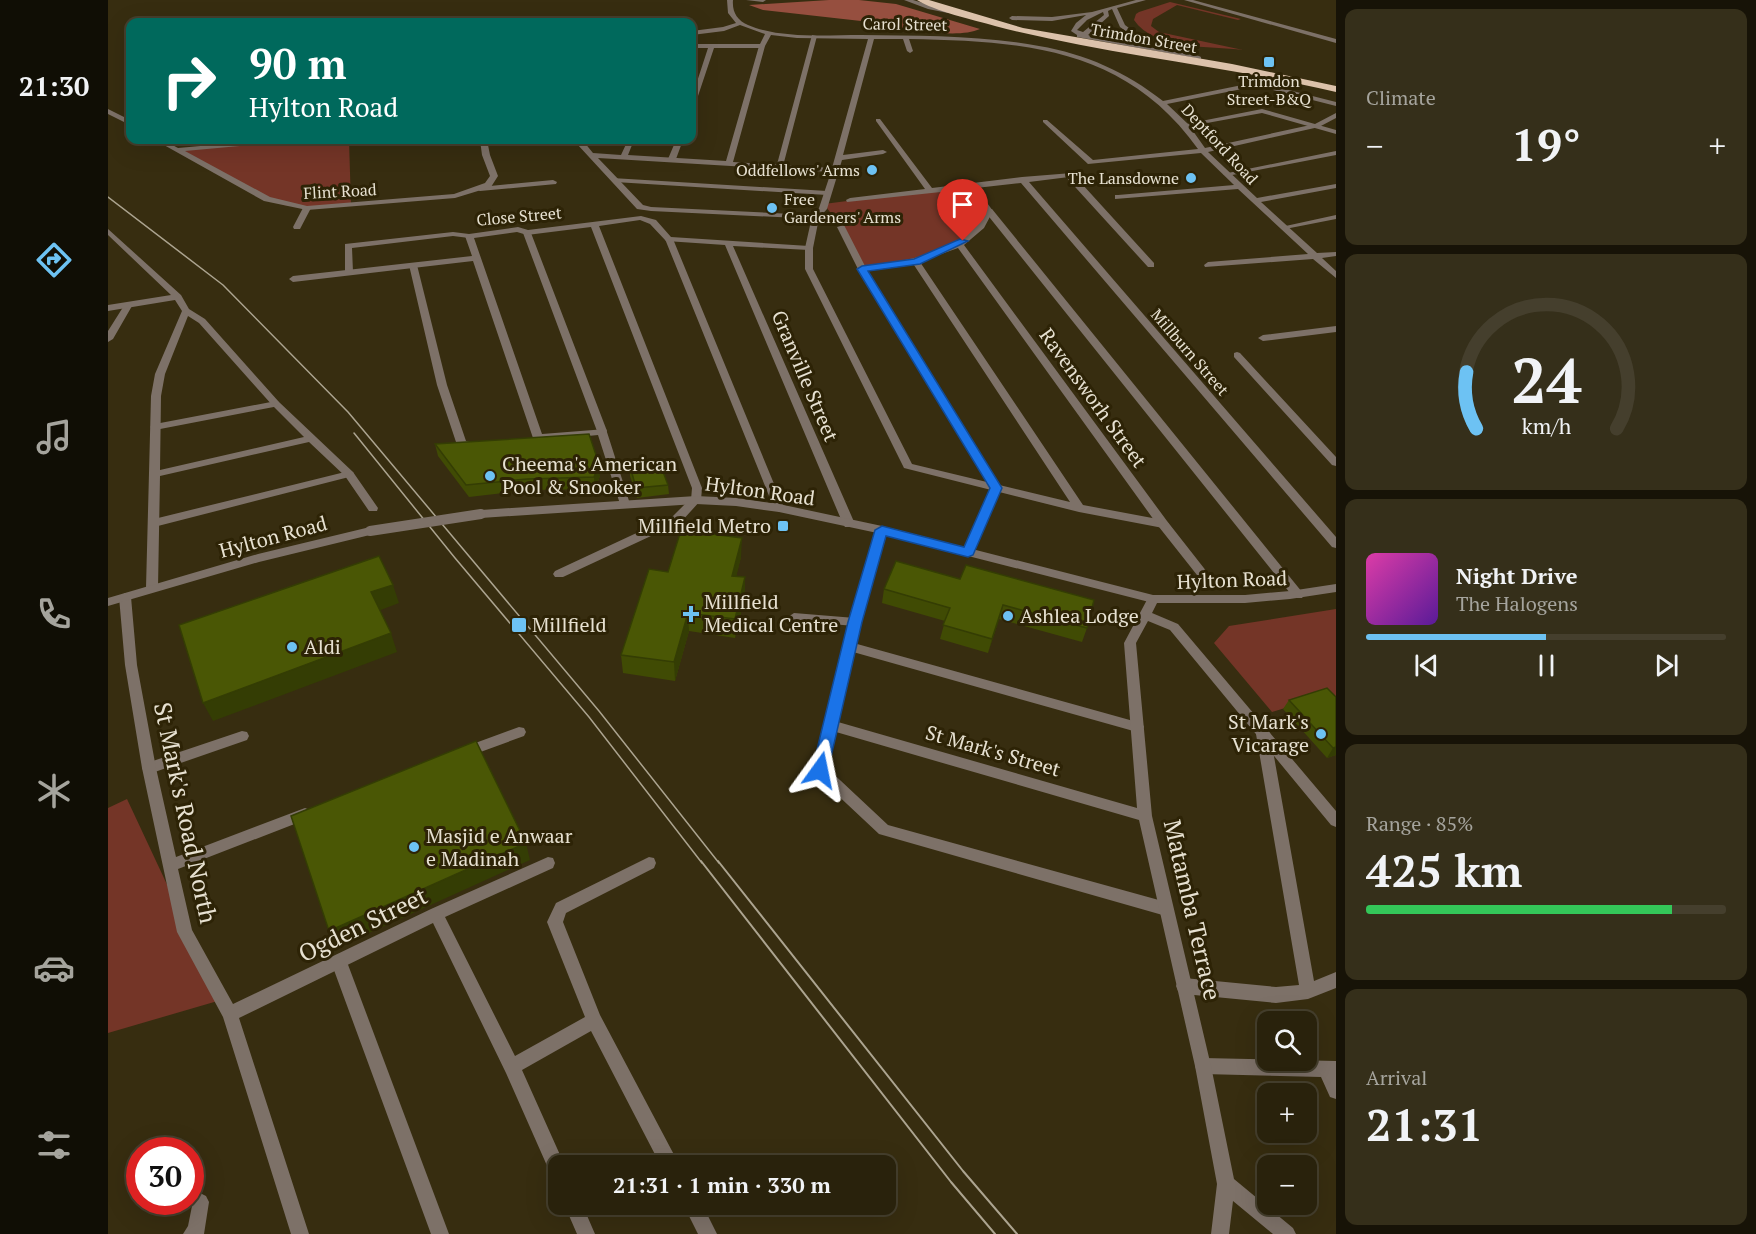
<!DOCTYPE html>
<meta charset="utf-8">
<style>
body{margin:0;font-family:"PT Serif",serif;background:#352f1a;color:#f1f3f6;height:100vh;display:flex;flex-direction:column;font-size:22px;white-space:nowrap}
*{box-sizing:border-box;margin:0}
p{font-size:20px;color:#a5a49d}
.icon{flex:none;width:33px;height:33px;fill:none;stroke:currentColor;stroke-width:2;stroke-linecap:round;stroke-linejoin:round}
.map{position:relative;flex:1;overflow:hidden}
.panel{display:flex;flex-direction:column;gap:9px;padding:9px;background:#171307;width:420px}
.panel>*{flex:none}
.banner{position:absolute;left:18px;top:18px;width:570px;height:126px;border-radius:12px;box-shadow:0 6px 24px #0002,0 0 0 2px #453f2d;background:#00695c;color:#fff;overflow:hidden}
.fabs{position:absolute;left:1149px;top:1011px;display:grid;gap:12px}
.fabs a{display:grid;place-items:center;width:60px;height:60px;border-radius:12px;background:#29220c;box-shadow:0 6px 24px #0002,0 0 0 2px #453f2d;font-size:30px}
.speed{position:absolute;left:18px;top:1137px;display:flex;gap:12px;font-size:30px;font-weight:700;text-align:center}
.speed>*{display:grid;place-content:center;width:78px;height:78px;border-radius:50%;background:#29220c;box-shadow:0 6px 24px #0002,0 0 0 2px #453f2d;line-height:1}
.speed .limit{border:9px solid #d22;background:#fff;color:#111}
.pin{position:absolute;display:grid;place-items:center;width:51px;height:51px;color:#fff;margin:-62px -26px;border-radius:50% 50% 50% 0;rotate:-45deg;box-shadow:0 0 6px #0007}
.pin .icon{rotate:45deg}
.me{position:absolute;width:66px;margin:-33px;rotate:12deg;stroke-linejoin:round;filter:drop-shadow(0 0 4px #0008)}
.turn{display:flex;align-items:center;gap:21px;height:126px;padding:0 24px;font-size:27px}
.turn .icon{width:78px;height:78px;stroke-width:2.5}
.turn b{display:block;font-size:42px;line-height:51px}
.big{font-size:45px;font-weight:700;line-height:1.1}
.panel .tile{flex:1;display:flex;flex-direction:column;justify-content:center;gap:9px;min-width:0;padding:0 21px;border-radius:12px;background:#352f1a}
.panel .dial{align-items:center;gap:0}
.dial svg{height:156px;overflow:visible;fill:none;stroke:#453f2d;stroke-width:7;stroke-linecap:round;text-anchor:middle}
.dial text{fill:#f1f3f6;stroke:none}
.song{display:flex;align-items:center;gap:18px}
.cover{width:72px;height:72px;border-radius:9px;background:linear-gradient(135deg,hsl(320 70% 55%),hsl(270 70% 35%))}
.played{height:6px;border-radius:3px;background:linear-gradient(90deg,#6dc2f3 50%,#453f2d 50%)}
.keys{display:flex;justify-content:space-around;direction:ltr}
.heat{display:flex;justify-content:space-between;align-items:center;font-size:33px;direction:ltr}
.charge{height:9px;border-radius:4px;background:linear-gradient(90deg,#34c759 85%,#453f2d 0)}
.trip{position:absolute;left:440px;top:1155px;width:348px;height:60px;border-radius:12px;background:#29220c;box-shadow:0 6px 24px #0002,0 0 0 2px #453f2d;font-weight:700;line-height:60px;text-align:center}
main{display:flex;flex:1;min-height:0}
.tabs{display:flex;flex-direction:column;width:108px;justify-content:space-around;align-items:center;background:#100e05;color:#a5a49d}
.tabs .icon{width:42px;height:42px}
.tabs .current{color:#6dc2f3}
.tabs b{font-size:27px;color:#f1f3f6}
.map>svg:first-child{display:block}
</style>
<main>
<nav class="tabs">
<b>21:30</b>
<svg class="icon current" aria-label="directions" viewBox="0 0 24 24"><path d="M12 3l9 9-9 9-9-9zM9 14v-3h6M13 9l2 2-2 2"/></svg>
<svg class="icon" aria-label="music" viewBox="0 0 24 24"><path d="M9 18V5l10-2v13"/><circle cx="6" cy="18" r="3"/><circle cx="16" cy="16" r="3"/></svg>
<svg class="icon" aria-label="phone" viewBox="0 0 24 24"><path d="M5 4h4l2 5-3 2q2 4 5 5l2-3 5 2v4C11 20 4 13 5 4z"/></svg>
<svg class="icon" aria-label="climate" viewBox="0 0 24 24"><path d="M12 3v18M4 7l16 10M4 17L20 7"/></svg>
<svg class="icon" aria-label="car" viewBox="0 0 24 24"><path d="M5 17H2v-5l4-1 3-4h7l3 4 3 1v5h-3M9 17h6M6 11h13"/><circle cx="7" cy="17" r="2"/><circle cx="17" cy="17" r="2"/></svg>
<svg class="icon" aria-label="filters" viewBox="0 0 24 24"><path d="M4 7h16M4 17h16"/><circle cx="9" cy="7" r="2"/><circle cx="15" cy="17" r="2"/></svg>
</nav>
<div class="map">
<svg width="1228" height="1234" viewBox="0 0 1228 1234">
<rect width="100%" height="100%" fill="#372d10"/>
<path fill="#743527" d="M1062,2L1133,19L1130,20L1069,5L1045,19L1043,26L1051,32L1135,50C1102,46 1046,50 1026,20L1028,14L1031,12Z
M177,140H241L243,205L199,208L176,205L69,150Z
M862,185L881,211L851,244L799,264L754,269L733,227L716,204Z
M1228,609V701L1213,697L1164,712L1106,643L1121,626Z
M19,799L113,1000L0,1033V808Z"/>
<path fill="#964f3f" d="M721,0H751L788,4L872,29C845,41 783,25 753,21C720,17 688,14 655,10L641,5Z"/>
<g fill="none" stroke-linecap="round" stroke-linejoin="round">
<path fill="#7d7168" fill-rule="evenodd" d="M1076,0H1085L1228,39V43Z
M704,35L709,36L675,166L668,168Z
M584,44H654L657,46L654,48H606L587,105L584,107V97L600,48H584Z
M1154,109L1228,130V134L1154,113L1077,127L1073,125Z
M568,140H575L568,159L564,161L560,159Z
M1228,151V155L1119,176L1115,174Z
M958,173H964L1046,263V267H1040L958,177Z
M504,178L719,191L723,193L719,195L507,182H504Z
M445,180L449,182L448,184L372,191L368,189L372,187Z
M196,206L203,208L192,229H186L185,227Z
M878,209H884L1194,592L1196,595L1194,598H1186L878,213Z
M1228,215V219L1177,229L1173,227Z
M703,221L710,223L705,248V269L804,464L962,502L804,262L808,259L812,262L975,505L1055,520L1061,524L1059,527L1055,528L971,512L796,468L697,269V248Z
M416,231L423,233L499,431L498,433H490L489,431L415,233Z
M345,232L361,234L365,236L361,238L345,236L244,248L245,272L241,275L237,272V244Z
M558,237L565,239L676,508L675,511L671,512L666,508L557,239Z
M302,263L309,265L339,385L358,441L371,442V446L354,448L349,445L329,385L301,265Z
M20,303L24,306L5,339L0,342V331L17,304Z
M1129,352L1132,353L1228,457V466L1224,465L1126,357V353Z
M168,401L171,402V406L47,430L42,427L47,424Z
M241,471L245,472L246,474L245,476L46,527L40,523L46,519Z
M588,496L593,500L573,522L455,577H447L445,574L447,571L565,516L584,497Z
M686,613L747,618L753,622L747,626L686,621L680,617Z
M742,642L1029,722L1034,723L1036,727L1034,731L1029,732L738,650L736,647L738,644Z
M1155,729L1160,730L1162,734L1206,981L1228,972V988L1200,999L1168,1003L1076,994L1070,991L1068,986L1070,981L1076,978L1168,987L1191,985L1148,734L1150,730Z
M134,731L139,732L141,736L139,740L41,774L36,772L34,768L36,764Z
M712,764L717,766L780,825L1058,902L1063,904L1065,909L1063,914L1058,916L771,834L707,774L705,770L707,766Z
M231,955L236,957L239,962L341,1234H323L223,962L226,957Z
M1095,1058L1228,1061V1099L1222,1097L1213,1077L1095,1074L1089,1072L1087,1066L1089,1060Z"/>
<path fill="#7d7168" fill-rule="evenodd" d="M619,0H625C624,12 629,20 640,25C672,39 718,35 753,35C813,36 872,35 931,46C978,54 1018,72 1055,101L1149,82L1228,102V106L1149,86L1059,104L1080,124L1097,148L1207,124L1228,113V118L1211,127L1100,152L1149,198L1228,184V188L1153,202L1209,253L1228,252V256L1214,258L1228,271V278L1205,259L1097,267L1096,265L1100,262L1200,254L1130,189L1007,199V195H1010L1126,185L1093,153L980,164L935,122V120H939L985,160L1090,149C1018,48 916,41 801,39L805,51L802,53L799,51L795,39H766L735,155L775,150L779,152L775,154L734,160L719,209L710,219L543,211L529,209L469,144L476,142L485,153L513,155L520,140H526L520,155L618,161L651,46L657,34L632,25L616,31L584,35V31L615,27L628,23L620,13ZM663,35L689,38L760,39L724,168L625,162L657,46ZM490,158L723,172L711,208L705,215L543,207L535,205Z
M0,109L22,120V125L0,114Z
M768,119H772L824,188L914,177L964,173V177H961L921,182L1228,537V548L1224,547L913,183L868,188L885,211L876,228L856,245L1059,521L1099,572L1097,575H1089L1051,527L850,248L811,262L759,271L893,488L866,552L864,555H856L854,552L883,488L750,269L729,227L736,225L757,266C801,260 854,255 877,211L861,189L739,202L738,200L742,198L817,189L768,121Z
M47,140H55L70,148L159,140H180L177,142L77,151L162,197L199,206L346,194L377,183L382,176L374,155L372,140H379L382,155L390,176L383,187L347,198L199,210L156,201Z
M533,216L548,220L563,237L701,246L705,248L701,250L625,246L747,524L745,527H737L735,524L617,245L558,241L542,224L532,220L491,226L594,488L593,500L588,504L583,500L584,488L483,227L419,235L409,232L366,238L434,434L498,429L522,504L517,508L512,504L490,435L430,441L425,438L365,261L185,282L181,279L185,276L364,256L357,236L361,234L410,227L420,230Z
M0,229L73,295L81,309L97,319L171,402L245,472L270,508L269,511H261L237,476L201,442L52,476L50,588L48,591H40L38,588L43,396L47,374L74,311L67,300L0,311V305L63,295L0,235ZM80,316L91,323L165,406L196,437L52,470L53,396L57,374Z
M1228,326V332L1155,341L1150,338L1155,335Z
M774,526L780,530L753,622L730,722L1029,808L1016,643L1041,596L1045,595L1051,599L1044,613L1070,624L1228,811V827L1223,825L1062,630L1040,621L1028,643L1044,816L1103,1066L1126,1179L1185,1228L1188,1234H1165L1125,1201L1121,1234H1103L1109,1184L1087,1066L1031,820L728,732L719,770L717,774L712,776L707,774L705,770L741,622L768,530Z
M17,593L23,597L29,665L48,768L68,857L197,808L202,810L204,814L202,818L70,869L84,930L125,1004L323,909L440,857L445,858L447,863L445,868L337,917L407,1056L477,1017L439,922L448,903L541,857L546,858L548,863L546,868L458,913L455,922L492,1015L572,1166H553L483,1031L414,1070L457,1166H450V1180L444,1177L398,1073L325,923L131,1018L201,1234H183L115,1017L69,932L34,768L17,665L11,597Z
M411,727L416,728L418,732L416,736L356,758L351,757L349,753L351,749Z
M92,1193L98,1196L101,1202L96,1234H75L80,1226L86,1196Z
M456,1204H474L487,1234H469Z
M575,1204H594L609,1234H590Z"/>
<path fill="#7d7168" fill-rule="evenodd" d="M638,0H658L655,2Z
M796,0H805L843,11L840,13L820,9Z
M1028,0H1038L1009,8L1017,25L1038,41V43H1034L1012,27L1004,9L1000,11L1001,16L980,35L989,38L1091,56L1093,57V59L969,37V35L963,31L968,23L978,15L944,21L904,20L901,18L904,16L944,17L984,12ZM995,12L996,15L975,32L969,30L979,20Z
M588,496L628,498L671,504L774,526L1045,595H1137L1182,591L1228,584V592L1182,599L1137,603H1045L774,534L671,512L628,506L588,504L373,518L368,514L373,510Z
M262,527L266,528L268,531L266,534L151,562L0,606V598L150,554Z"/>
<path fill="#dcc2ab" fill-rule="evenodd" d="M809,0H821L915,28L1124,64L1228,86V92C1115,65 999,55 887,26C866,20 826,11 809,0Z"/>
<path stroke="#aca490" stroke-width="1.5" d="M0,197L115,285L240,412L491,711L611,863
M246,433L347,558L481,717L594,863"/>
<path stroke="#aca490" stroke-width="2" d="M593,861L843,1182L887,1234
M610,861L855,1171L909,1234"/>
<path stroke="#7d7168" stroke-width="10" d="M262,531L373,514"/>
</g>
<path fill="#404b04" d="M327,444L492,476L487,489L421,490L361,497L330,456Z
M522,466L560,485L561,494L529,498L522,476Z
M633,557L628,576L637,577V596L627,638L581,631L567,681L515,673L513,655Z
M788,561L979,628L974,642L891,619L880,653L832,639L837,621L774,603L776,589Z
M1219,688L1228,755L1219,758L1175,709L1181,700Z"/>
<path fill="#343d04" d="M491,464L492,476L487,489L486,477Z
M634,538L633,557L624,594V576Z
M637,577V596L627,638V619Z
M285,585L291,603L270,611L263,592Z
M895,605L891,619L880,653L884,639Z
M580,613L581,631L567,681L566,662Z
M283,633L289,652L105,721L95,703Z
M1228,747V755L1219,758L1225,748Z
M418,843L422,860L230,947L221,931Z"/>
<path fill="#4a5705" stroke="#343d04" stroke-width="1.5" d="M481,434L491,464L486,477L419,479L358,485L327,444Z
M551,461L560,485L528,488L522,466Z
M573,530L634,538L624,576L637,577L627,619L580,613L566,662L513,655L541,569L560,572Z
M271,556L285,585L263,592L283,633L95,703L71,625Z
M788,561L852,579L858,565L986,600L979,628L895,605L884,639L835,625L842,608L776,589Z
M1219,688L1228,697V747L1225,748L1181,700Z
M368,741L418,843L221,931L183,816Z"/>
<path fill="#1a73e8" stroke="#114b97" stroke-width="1.5" d="M852,239L860,241L812,264L760,271L894,488L865,555L860,557L778,536L754,622L720,770L717,775L712,777L706,775L704,770L740,622L767,530L774,526L856,547L882,488L749,269L754,266L806,259Z"/>
<g fill="#6dc2f3" stroke="#2d2306" stroke-width="2">
<rect x="1155" y="56" width="12" height="12" rx="3"/>
<circle cx="764" cy="170" r="6"/>
<circle cx="1083" cy="178" r="6"/>
<circle cx="664" cy="208" r="6"/>
<circle cx="382" cy="476" r="6"/>
<rect x="669" y="520" width="12" height="12" rx="3"/>
<path d="M580 605h6v6h6v6h-6v6h-6v-6h-6v-6h6z"/>
<circle cx="900" cy="616" r="6"/>
<rect x="403" y="617" width="16" height="16" rx="3"/>
<circle cx="184" cy="647" r="6"/>
<circle cx="1213" cy="734" r="6"/>
<circle cx="306" cy="847" r="6"/>
</g>
<g text-anchor="middle" stroke-width="6" stroke-linejoin="round" paint-order="stroke">
<g font-size="16" fill="#e7e1d1" stroke="#2d2306">
<text transform="translate(797 24) rotate(1)" y="6">Carol Street</text>
<text transform="translate(1036 38) rotate(10)" y="6">Trimdon Street</text>
<text transform="translate(1112 144) rotate(47)" y="6">Deptford Road</text>
<text transform="translate(232 191) rotate(-3)" y="6">Flint Road</text>
<text transform="translate(411 216) rotate(-5)" y="6">Close Street</text>
<text transform="translate(1082 352) rotate(49)" y="6">Millburn Street</text>
</g>
<g font-size="16" fill="#e7e1d1" stroke="#2d2306" text-anchor="end">
<text x="1161" y="87" text-anchor="middle">Trimdon<tspan x="1161" dy="18">Street-B&amp;Q</tspan></text>
<text x="752" y="176">Oddfellows' Arms</text>
<text x="1071" y="184">The Lansdowne</text>
<text x="676" y="205" text-anchor="start">Free<tspan x="676" dy="18">Gardeners' Arms</tspan></text>
</g>
<g font-size="20" fill="#e7e1d1" stroke="#2d2306">
<text transform="translate(697 376) rotate(67)" y="7">Granville Street</text>
<text transform="translate(985 398) rotate(54)" y="7">Ravensworh Street</text>
<text transform="translate(652 491) rotate(8)" y="7">Hylton Road</text>
<text transform="translate(165 537) rotate(-15)" y="7">Hylton Road</text>
<text transform="translate(1124 580) rotate(-2)" y="7">Hylton Road</text>
<text transform="translate(885 751) rotate(16)" y="7">St Mark's Street</text>
</g>
<g font-size="20" fill="#e7e1d1" stroke="#2d2306" text-anchor="start">
<text x="394" y="471">Cheema's American<tspan x="394" dy="23">Pool &amp; Snooker</tspan></text>
<text x="663" y="533" text-anchor="end">Millfield Metro</text>
<text x="596" y="609">Millfield<tspan x="596" dy="23">Medical Centre</tspan></text>
<text x="912" y="623">Ashlea Lodge</text>
<text x="424" y="632">Millfield</text>
<text x="196" y="654">Aldi</text>
<text x="1201" y="729" text-anchor="end">St Mark's<tspan x="1201" dy="23">Vicarage</tspan></text>
<text x="318" y="843">Masjid e Anwaar<tspan x="318" dy="23">e Madinah</tspan></text>
</g>
<g font-size="24" fill="#e7e1d1" stroke="#2d2306">
<text transform="translate(77 813) rotate(78)" y="8">St Mark's Road North</text>
<text transform="translate(1084 910) rotate(77)" y="8">Matamba Terrace</text>
<text transform="translate(255 925) rotate(-26)" y="8">Ogden Street</text>
</g>
</g>
</svg>
<div class="fabs">
<a><svg class="icon" aria-label="search" viewBox="0 0 24 24"><circle cx="10" cy="10" r="6"/><path d="M15 15l6 6"/></svg></a>
<a>+</a>
<a>−</a>
</div>
<div class="speed"><div class="limit">30</div></div>
<div class="pin" style="left:855px;top:241px;background:#d93025"><svg class="icon" aria-label="arrive" viewBox="0 0 24 24"><path d="M6 21V4h12l-3 4 3 4H6"/></svg></div>
<svg class="me" style="left:712px;top:770px" viewBox="-20 -20 40 40"><path d="M0-17L14 15 0 8-14 15z" fill="#1a73e8" stroke="#fff" stroke-width="4"/></svg>
<div class="trip">21:31 · 1 min · 330 m</div>
<div class="banner">
<div class="turn"><svg class="icon" aria-label="right" viewBox="0 0 24 24"><path d="M7 20v-9h11M14 6l5 5-5 5"/></svg><div><b>90 m</b>Hylton Road</div></div>
</div>
</div>
<section class="panel">
<div class="tile"><p>Climate</p>
<div class="heat"><a>−</a><b class="big">19°</b><a>+</a></div>
</div>
<div class="tile dial"><svg viewBox="0 0 100 80">
<path d="M14 69A42 42 0 1 1 86 69"/>
<path d="M14 69A42 42 0 0 1 9 40" stroke="#6dc2f3"/>
<text x="50" y="56" font-size="32" font-weight="700">24</text>
<text x="50" y="72" font-size="11">km/h</text>
</svg></div>
<div class="tile">
<div class="song"><i class="cover"></i><div><b>Night Drive</b><p>The Halogens</p></div></div>
<div class="played"></div>
<div class="keys"><svg class="icon" aria-label="previous" viewBox="0 0 24 24"><path d="M18 5L8 12l10 7zM5 5v14"/></svg><svg class="icon" aria-label="pause" viewBox="0 0 24 24"><path d="M8 5v14M16 5v14"/></svg><svg class="icon" aria-label="next" viewBox="0 0 24 24"><path d="M6 5l10 7-10 7zM19 5v14"/></svg></div>
</div>
<div class="tile"><p>Range · 85%</p><b class="big">425 km</b><div class="charge"></div></div>
<div class="tile"><p>Arrival</p><b class="big">21:31</b></div>
</section>
</main>
